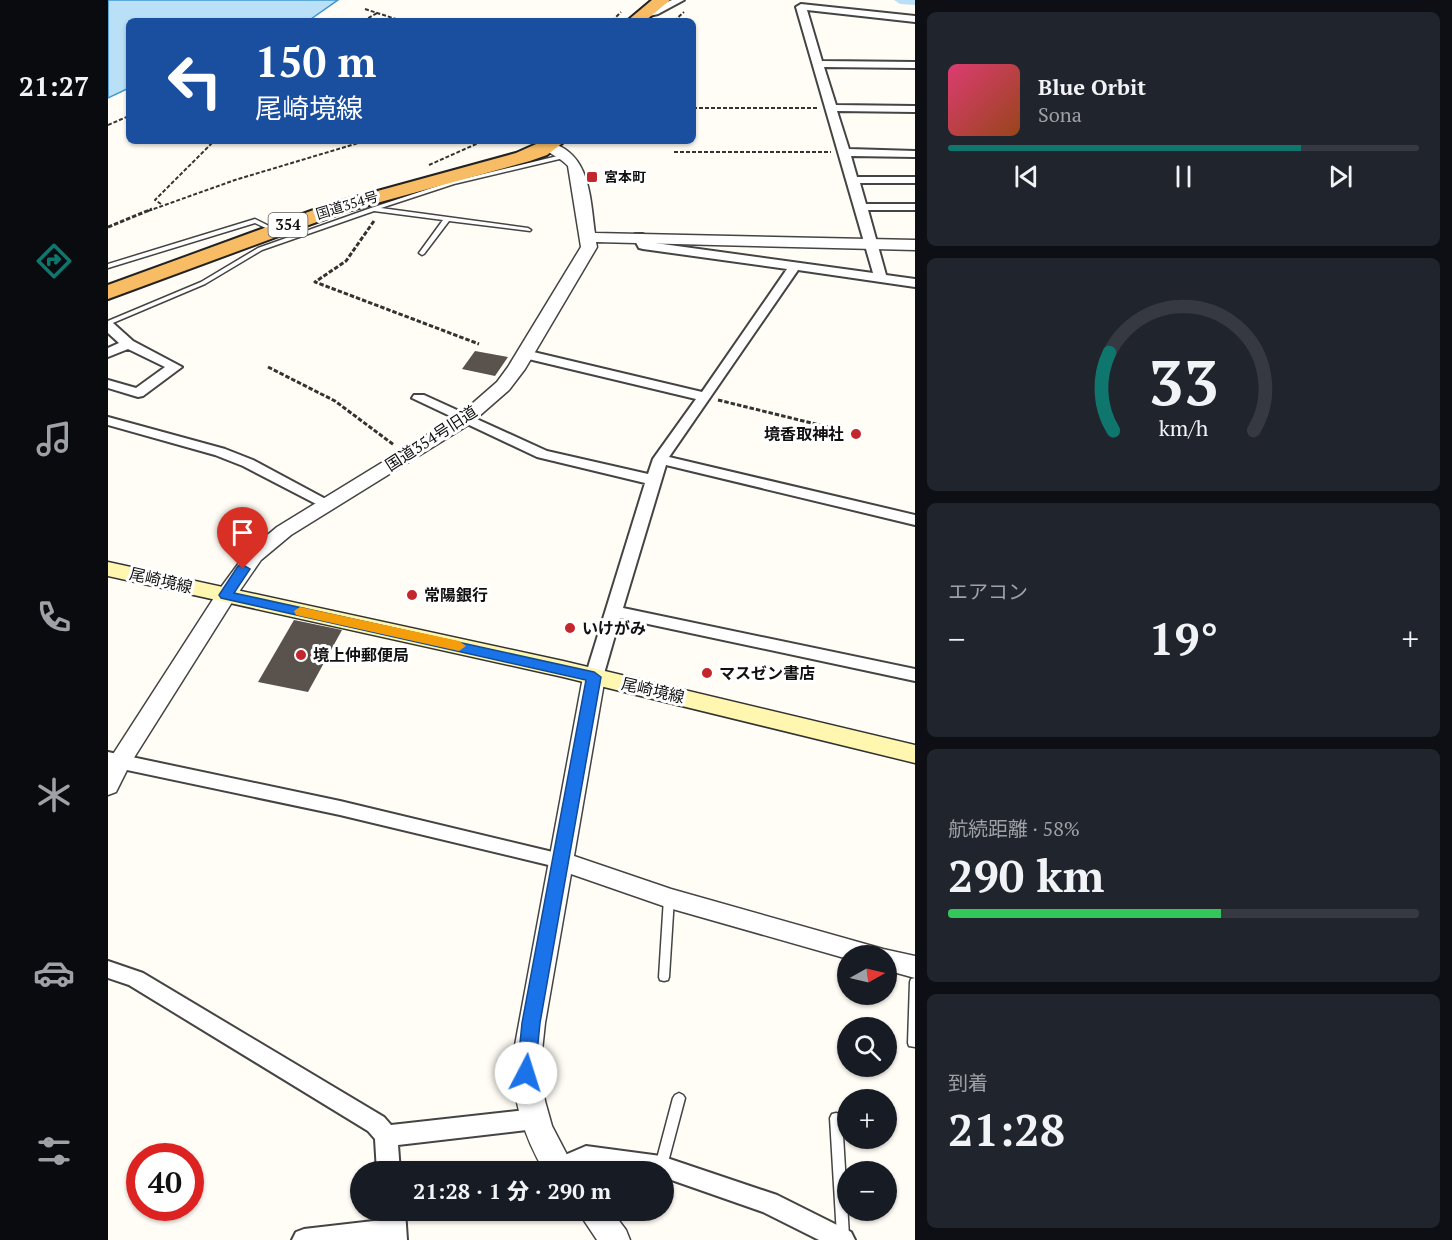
<!DOCTYPE html>
<html lang="ja">
<meta charset="utf-8">
<style>
body{margin:0;font-family:"PT Serif","Noto Sans JP",serif;background:#20242c;color:#f1f3f6;height:100vh;display:flex;flex-direction:column;font-size:22px;white-space:nowrap}
*{box-sizing:border-box;margin:0}
p{font-size:20px;color:#9ea1a6}
.icon{flex:none;width:33px;height:33px;fill:none;stroke:currentColor;stroke-width:2;stroke-linecap:round;stroke-linejoin:round}
.map{position:relative;flex:1;overflow:hidden}
.drawer{display:flex;flex-direction:column;gap:12px;padding:12px;background:#0d0f14;width:537px}
.drawer>*{flex:none}
.hud{position:absolute;left:18px;top:18px;width:570px;height:126px;border-radius:9px;box-shadow:0 2px 4px #0004;background:#1a4fa0;color:#fff;overflow:hidden}
.needle{width:39px;rotate:82deg}
.controls{position:absolute;left:729px;top:945px;display:grid;gap:12px}
.controls a{display:grid;place-items:center;width:60px;height:60px;border-radius:50%;background:#171b24;box-shadow:0 2px 4px #0004;font-size:30px}
.speed{position:absolute;left:18px;top:1143px;display:flex;gap:12px;font-size:30px;font-weight:700;text-align:center}
.speed>*{display:grid;place-content:center;width:78px;height:78px;border-radius:50%;background:#171b24;box-shadow:0 2px 4px #0004;line-height:1}
.speed .limit{border:9px solid #d22;background:#fff;color:#111}
.pin{position:absolute;display:grid;place-items:center;width:51px;height:51px;color:#fff;margin:-62px -26px;border-radius:50% 50% 50% 0;rotate:-45deg;box-shadow:0 0 6px #0007}
.pin .icon{rotate:45deg}
.me{position:absolute;width:66px;margin:-33px;rotate:5deg;stroke-linejoin:round;filter:drop-shadow(0 0 4px #0008)}
.turn{display:flex;align-items:center;gap:21px;height:126px;padding:0 30px;font-size:27px}
.turn .icon{width:78px;height:78px;stroke-width:2.5}
.turn b{display:block;font-size:42px;line-height:51px}
.big{font-size:45px;font-weight:800;line-height:1.1}
.drawer .tile{flex:1;display:flex;flex-direction:column;justify-content:center;gap:9px;min-width:0;padding:0 21px;border-radius:9px;background:#20242c}
.drawer .dial{align-items:center;gap:0}
.dial svg{height:156px;overflow:visible;fill:none;stroke:#363941;stroke-width:7;stroke-linecap:round;text-anchor:middle}
.dial text{fill:#f1f3f6;stroke:none}
.song{display:flex;align-items:center;gap:18px}
.cover{width:72px;height:72px;border-radius:9px;background:linear-gradient(135deg,hsl(340 70% 55%),hsl(20 70% 35%))}
.played{height:6px;border-radius:3px;background:linear-gradient(90deg,#0f766e 75%,#363941 75%)}
.keys{display:flex;justify-content:space-around;direction:ltr}
.heat{display:flex;justify-content:space-between;align-items:center;font-size:33px;direction:ltr}
.charge{height:9px;border-radius:4px;background:linear-gradient(90deg,#34c759 58%,#363941 0)}
.trip{position:absolute;left:242px;top:1161px;width:324px;height:60px;border-radius:30px;background:#171b24;box-shadow:0 2px 4px #0004;font-weight:800;line-height:60px;text-align:center}
main{display:flex;flex:1;min-height:0}
.tabs{display:flex;flex-direction:column;width:108px;justify-content:space-around;align-items:center;background:#090b0e;color:#9ea1a6}
.tabs .icon{width:42px;height:42px}
.tabs .current{color:#0f766e}
.tabs b{font-size:27px;color:#f1f3f6}
.map>svg:first-child{display:block}
</style>
<main>
<nav class="tabs">
<b>21:27</b>
<svg class="icon current" aria-label="directions" viewBox="0 0 24 24"><path d="M12 3l9 9-9 9-9-9zM9 14v-3h6M13 9l2 2-2 2"/></svg>
<svg class="icon" aria-label="music" viewBox="0 0 24 24"><path d="M9 18V5l10-2v13"/><circle cx="6" cy="18" r="3"/><circle cx="16" cy="16" r="3"/></svg>
<svg class="icon" aria-label="phone" viewBox="0 0 24 24"><path d="M5 4h4l2 5-3 2q2 4 5 5l2-3 5 2v4C11 20 4 13 5 4z"/></svg>
<svg class="icon" aria-label="climate" viewBox="0 0 24 24"><path d="M12 3v18M4 7l16 10M4 17L20 7"/></svg>
<svg class="icon" aria-label="car" viewBox="0 0 24 24"><path d="M5 17H2v-5l4-1 3-4h7l3 4 3 1v5h-3M9 17h6M6 11h13"/><circle cx="7" cy="17" r="2"/><circle cx="17" cy="17" r="2"/></svg>
<svg class="icon" aria-label="filters" viewBox="0 0 24 24"><path d="M4 7h16M4 17h16"/><circle cx="9" cy="7" r="2"/><circle cx="15" cy="17" r="2"/></svg>
</nav>
<div class="map">
<svg width="807" height="1240" viewBox="0 0 807 1240">
<rect width="100%" height="100%" fill="#fffdf5"/>
<path fill="#b9e0f7" stroke="#3f96cf" stroke-width="1.5" d="M0,0H230L200,21H21V88L0,98Z"/>
<g fill="none" stroke-linecap="round" stroke-linejoin="round">
<path fill="#b9e0f7" fill-rule="evenodd" d="M786,0H807V5L792,4Z"/>
</g>
<path fill="#5a524d" d="M367,351L400,357L387,376L354,369Z
M186,620L234,630L200,692L150,682Z"/>
<g fill="none" stroke-linecap="round" stroke-linejoin="round">
<g stroke="#444" stroke-width="3">
<path id="service" d="M458,154L461,156L460,157L346,184L273,208L420,228L423,230L422,231L341,221L316,254L314,255L311,253L335,220L266,211L154,250L97,284L0,325V321L93,282L150,248L263,208L342,182Z
M147,219L169,230L164,231L147,223L0,268V264Z
M561,894L564,895L566,898L561,977L560,980L556,981L552,980L551,977L556,898L558,895Z
M807,978V1047L801,1046L800,1043L802,982L803,979Z
M571,1093L575,1095L577,1098L559,1166L557,1170L553,1171L549,1170L547,1166L565,1098L567,1095Z
M728,1113L732,1114L734,1118L741,1236L739,1240H731L729,1236L722,1118L724,1114Z"/>
</g>
<g stroke="#444" stroke-width="4">
<path id="minor" d="M564,0H576L550,14L533,18L528,15Z
M693,4L807,16V22L699,10L714,61L807,62V68L716,67L728,105L807,106V112L729,111L741,149L807,151V157L743,156L749,177H807V183H752L758,204H807V210H760L778,275L807,279V287L690,270L561,457L807,515V525L558,465L515,608L807,669V681L512,618L495,677L492,681H480L477,677L537,483L429,457L304,398L306,395H316L439,451L540,474L545,459L588,399L412,357L410,354L417,350L594,392L679,269L535,249L531,248L525,237L527,234H535L540,242L765,273L688,7Z
M0,322L5,323L25,341L74,367L35,396L30,397L0,388V380L28,388L57,367L20,349L0,357V348L11,343L0,333Z
M0,417L117,449L145,460L227,504L224,507H214L135,466L107,455L0,425Z
M0,752L232,801L453,854L460,856L463,861L460,866L453,868L232,815L0,766Z
M0,961L35,973L276,1117L283,1125L427,1109L435,1112L438,1119L435,1126L427,1129L290,1145L292,1172H269L267,1139L260,1131L21,985L0,978Z
M478,1146L553,1156L669,1195L743,1232L747,1240H711L655,1212L555,1177V1172H516L479,1166L468,1172H441L440,1168L443,1161Z
M273,1210H297L299,1240H184L188,1232L196,1229L274,1220Z"/>
</g>
<g stroke="#444" stroke-width="3">
<path id="tertiary" d="M440,142C482,152 482,196 487,233L807,240V250L488,242L489,247L417,369L401,390L362,424L183,535L153,560L126,599L22,764L8,792L0,795V762L111,590L139,552L169,527L350,416L389,382L400,367L473,247L460,166C452,157 441,154 433,146L435,143Z
M486,670L494,672L497,677L466,856L563,889L775,949L807,956V978L778,970V956H740V959L561,908L463,874L437,1023L432,1069L437,1101L444,1126L468,1172H437C416,1137 403,1096 405,1056L475,677L478,672Z
M469,1210H503L518,1230L522,1240H489Z"/>
</g>
<g stroke="#333" stroke-width="3">
<path id="secondary" d="M0,562L455,661L807,745V763L455,677L0,576Z"/>
</g>
<g stroke="#222" stroke-width="4">
<path id="trunk" d="M544,0H562L537,21H519Z
M435,141H457L439,155L422,161L236,212L0,299V285L222,204L408,153Z"/>
</g>
<path stroke="#333" stroke-width="2" stroke-dasharray="4 2" stroke-linecap="butt" d="M257,9L294,21
M255,21L269,13
M504,21L513,12
M566,21L576,12
M585,108H709
M0,125L21,116
M566,152H723
M321,165L375,141
M53,204L47,200L106,141
M40,211L127,180L257,141"/>
<path stroke="#333" stroke-width="3" stroke-dasharray="4.5 2" stroke-linecap="butt" d="M266,221L238,261L207,282L371,344
M0,227L44,209
M160,367L227,401L286,445
M610,400L732,430"/>
<use href="#service" fill="#fff" fill-rule="evenodd"/>
<use href="#minor" fill="#fff" fill-rule="evenodd"/>
<use href="#tertiary" fill="#fff" fill-rule="evenodd"/>
<use href="#secondary" fill="#fff6b0" fill-rule="evenodd"/>
<use href="#trunk" fill="#f7bc64" fill-rule="evenodd"/>
</g>
<path fill="#1a73e8" stroke="#114b97" stroke-width="1.5" d="M135,565L142,569L126,593L486,672L493,677L432,1023L427,1073L425,1078L418,1081L412,1078L409,1073L414,1023L478,680L113,598L111,595L113,592L130,566Z"/>
<path fill="#f59e0b" d="M192,607L351,641L358,646L351,651L188,615L186,611Z"/>
<g fill="#c4262e" stroke="#fff" stroke-width="2">
<rect x="478" y="171" width="12" height="12" rx="3"/>
<circle cx="748" cy="434" r="6"/>
<circle cx="304" cy="595" r="6"/>
<circle cx="462" cy="628" r="6"/>
<circle cx="193" cy="655" r="6"/>
<circle cx="599" cy="673" r="6"/>
</g>
<g text-anchor="middle" stroke-width="6" stroke-linejoin="round" paint-order="stroke">
<g font-size="14" font-weight="bold" fill="#111" stroke="#fff" text-anchor="start">
<text x="496" y="182">宮本町</text>
</g>
<g font-size="14" fill="#111" stroke="#fff">
<text transform="translate(239 205) rotate(-17)" y="5">国道354号</text>
</g>
<rect fill="#fff" stroke="#585858" stroke-width="1.5" x="160.5" y="213" width="39" height="24" rx="4.5"/>
<g font-size="15" font-weight="bold" fill="#111">
<text x="180" y="230">354</text>
</g>
<g font-size="16" font-weight="bold" fill="#111" stroke="#fff" text-anchor="start">
<text x="736" y="440" text-anchor="end">境香取神社</text>
<text x="316" y="601">常陽銀行</text>
<text x="474" y="634">いけがみ</text>
<text x="205" y="661">境上仲郵便局</text>
<text x="611" y="679">マスゼン書店</text>
</g>
<g font-size="16" fill="#111" stroke="#fff">
<text transform="translate(323 438) rotate(-33)" y="6">国道354号旧道</text>
<text transform="translate(53 580) rotate(13)" y="6">尾崎境線</text>
<text transform="translate(545 690) rotate(13)" y="6">尾崎境線</text>
</g>
</g>
</svg>
<div class="controls">
<a><svg class="needle" viewBox="-14 -14 28 28"><path d="M0-13l5 13h-10z" fill="#e53935"/><path d="M0 13l5-13h-10z" fill="#9ea1a6"/></svg></a>
<a><svg class="icon" aria-label="search" viewBox="0 0 24 24"><circle cx="10" cy="10" r="6"/><path d="M15 15l6 6"/></svg></a>
<a>+</a>
<a>−</a>
</div>
<div class="speed"><div class="limit">40</div></div>
<div class="pin" style="left:135px;top:569px;background:#d93025"><svg class="icon" aria-label="arrive" viewBox="0 0 24 24"><path d="M6 21V4h12l-3 4 3 4H6"/></svg></div>
<svg class="me" style="left:418px;top:1073px" viewBox="-20 -20 40 40"><circle r="19" fill="#fff"/><path d="M0-13L10 11 0 6-10 11z" fill="#1a73e8"/></svg>
<div class="trip">21:28 · 1 分 · 290 m</div>
<div class="hud">
<div class="turn"><svg class="icon" aria-label="left" viewBox="0 0 24 24"><path d="M17 20v-9H6M10 6l-5 5 5 5"/></svg><div><b>150 m</b>尾崎境線</div></div>
</div>
</div>
<section class="drawer">
<div class="tile">
<div class="song"><i class="cover"></i><div><b>Blue Orbit</b><p>Sona</p></div></div>
<div class="played"></div>
<div class="keys"><svg class="icon" aria-label="previous" viewBox="0 0 24 24"><path d="M18 5L8 12l10 7zM5 5v14"/></svg><svg class="icon" aria-label="pause" viewBox="0 0 24 24"><path d="M8 5v14M16 5v14"/></svg><svg class="icon" aria-label="next" viewBox="0 0 24 24"><path d="M6 5l10 7-10 7zM19 5v14"/></svg></div>
</div>
<div class="tile dial"><svg viewBox="0 0 100 80">
<path d="M14 69A42 42 0 1 1 86 69"/>
<path d="M14 69A42 42 0 0 1 12 29" stroke="#0f766e"/>
<text x="50" y="56" font-size="32" font-weight="700">33</text>
<text x="50" y="72" font-size="11">km/h</text>
</svg></div>
<div class="tile"><p>エアコン</p>
<div class="heat"><a>−</a><b class="big">19°</b><a>+</a></div>
</div>
<div class="tile"><p>航続距離 · 58%</p><b class="big">290 km</b><div class="charge"></div></div>
<div class="tile"><p>到着</p><b class="big">21:28</b></div>
</section>
</main>
